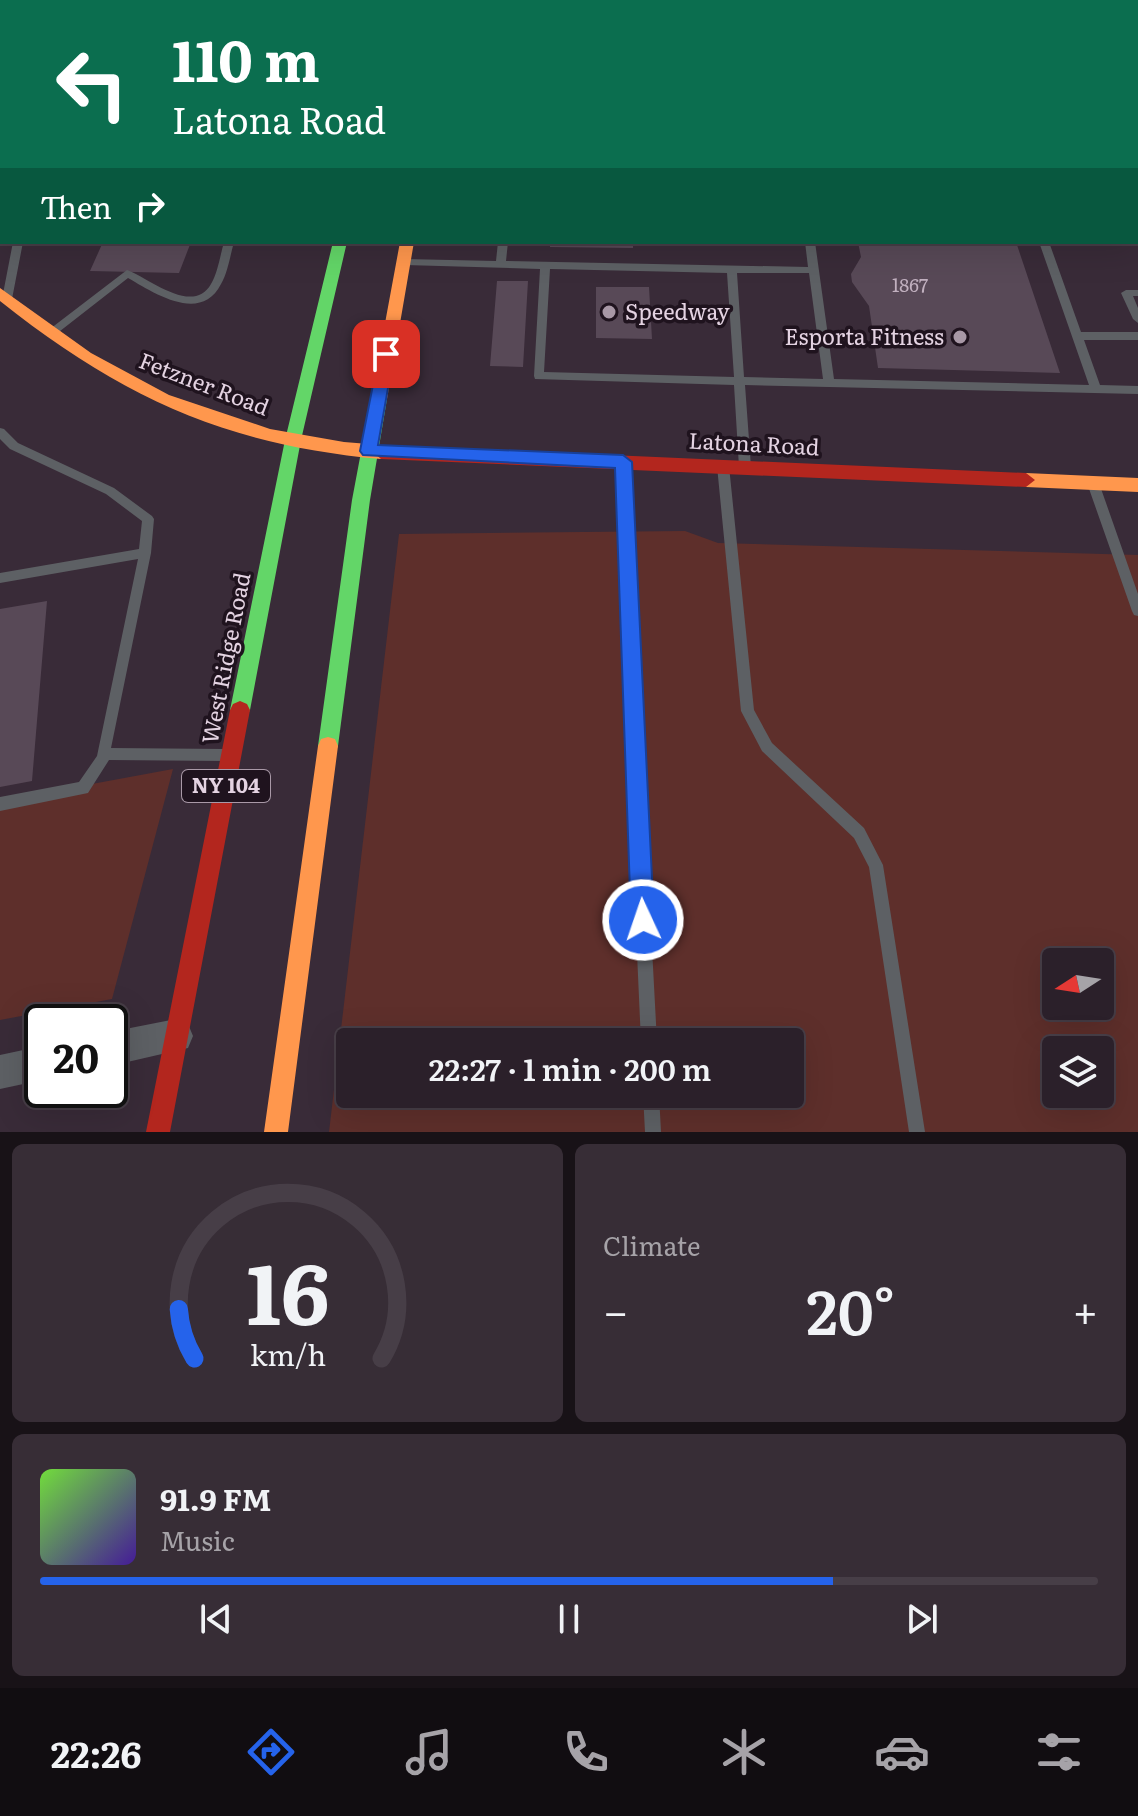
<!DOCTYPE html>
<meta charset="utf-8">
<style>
body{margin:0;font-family:Literata,serif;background:#372d36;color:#f1f3f6;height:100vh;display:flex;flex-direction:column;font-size:30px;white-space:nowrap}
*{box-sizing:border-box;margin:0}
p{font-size:26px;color:#a6a3a8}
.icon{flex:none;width:44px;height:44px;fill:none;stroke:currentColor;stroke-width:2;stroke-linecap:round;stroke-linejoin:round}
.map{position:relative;height:1132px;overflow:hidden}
.side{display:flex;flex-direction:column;gap:12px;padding:12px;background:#181217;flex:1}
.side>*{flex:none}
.banner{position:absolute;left:0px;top:0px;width:1138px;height:244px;box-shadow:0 8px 32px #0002,0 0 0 2px #473e47;background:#0b6e4f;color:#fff;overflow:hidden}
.needle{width:52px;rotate:258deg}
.fabs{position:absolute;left:1042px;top:948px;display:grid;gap:16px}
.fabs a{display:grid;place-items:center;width:72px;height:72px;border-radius:8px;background:#2b202a;box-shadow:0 8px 32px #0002,0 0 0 2px #473e47;font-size:40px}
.speed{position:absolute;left:24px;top:1004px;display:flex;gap:16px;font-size:40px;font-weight:700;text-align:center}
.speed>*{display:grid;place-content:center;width:104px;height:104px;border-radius:50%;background:#2b202a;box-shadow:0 8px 32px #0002,0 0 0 2px #473e47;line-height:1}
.speed .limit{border:4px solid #111;border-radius:12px;background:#fff;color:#111}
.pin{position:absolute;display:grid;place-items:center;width:68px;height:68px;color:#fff;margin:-34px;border-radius:16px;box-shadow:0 4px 12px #0006}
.me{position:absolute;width:88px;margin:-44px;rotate:357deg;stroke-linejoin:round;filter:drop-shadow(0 0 6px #0008)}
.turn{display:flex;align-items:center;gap:28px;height:168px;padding:0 40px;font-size:36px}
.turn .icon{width:104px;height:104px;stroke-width:2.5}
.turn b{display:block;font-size:56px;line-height:68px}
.then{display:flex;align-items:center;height:76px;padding:0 40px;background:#0003;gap:16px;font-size:30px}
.big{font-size:60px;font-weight:600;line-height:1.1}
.side .card{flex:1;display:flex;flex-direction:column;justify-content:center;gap:12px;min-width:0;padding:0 28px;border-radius:12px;background:#372d36}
.side .dial{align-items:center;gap:0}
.dial svg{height:208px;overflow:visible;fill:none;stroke:#473e47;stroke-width:7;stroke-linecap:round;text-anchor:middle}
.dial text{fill:#f1f3f6;stroke:none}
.song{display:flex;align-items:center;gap:24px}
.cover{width:96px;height:96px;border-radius:12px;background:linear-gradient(135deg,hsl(100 70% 55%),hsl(260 70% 35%))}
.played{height:8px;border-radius:4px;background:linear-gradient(90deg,#2563eb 75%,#473e47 75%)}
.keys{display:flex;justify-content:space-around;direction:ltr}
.heat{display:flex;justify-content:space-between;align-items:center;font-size:44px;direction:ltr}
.side .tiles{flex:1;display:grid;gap:12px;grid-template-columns:1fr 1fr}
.card:last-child{grid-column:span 2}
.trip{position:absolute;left:336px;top:1028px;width:468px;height:80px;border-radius:8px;background:#2b202a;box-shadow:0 8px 32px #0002,0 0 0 2px #473e47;font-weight:600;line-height:80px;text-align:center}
.menu{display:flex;height:128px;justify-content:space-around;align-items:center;background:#110d11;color:#a6a3a8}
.menu .icon{width:56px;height:56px}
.menu .current{color:#2563eb}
.menu b{font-size:36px;color:#f1f3f6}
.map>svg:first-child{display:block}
</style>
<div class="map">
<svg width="1138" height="1132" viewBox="0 0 1138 1132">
<rect width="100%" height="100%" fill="#392b38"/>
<path fill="#5e2f2b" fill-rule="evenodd" d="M685,531L718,543L1138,555V1132H329L399,534ZM1056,962H1100V1006H1056ZM350,1042H790V1094H350ZM1056,1050H1100V1094H1056Z
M173,769L112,999L0,1020V801Z"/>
<path fill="#584957" d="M103,242H191L179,273L90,271Z
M550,242H633V248L550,247Z
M858,242H1016L1060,373L878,368L869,306L852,282L851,274L861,257Z
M497,281H528L523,367L490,366Z
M596,287H649L652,339L596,338Z
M47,601L32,781L0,787V609Z"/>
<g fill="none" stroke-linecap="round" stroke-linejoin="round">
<path fill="#5d6064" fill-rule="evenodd" d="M0,24H2V28H0Z
M1136,134H1138V140H1136Z
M0,195H2V201H0Z
M13,242H23L12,299L7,303L2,299Z
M224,242H234C230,256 228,272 221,284C201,324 154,293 128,278L55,335L51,336L46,332L127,270C149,278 193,316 211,284C218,272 220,256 224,242Z
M498,242H508L506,261L808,267L805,242H815L834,379L1089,385L1039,242H1049L1081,332H1138V340H1084L1100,385L1138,386V394L745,385L751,467L745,471L739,467L734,385L535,379L534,376L540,269L405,265L400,262L405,259L496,261ZM550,269L727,273L734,377L544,372ZM737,273H809L823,379L744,377Z
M1126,290H1138V296H1133L1138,308V323L1133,319L1121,293Z
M0,428L4,429L18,443L114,488L152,516L154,519L151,553L111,748L225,749L230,750L232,755L230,760L225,761L109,760L88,793L0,811V797L79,782L97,756L138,559L0,583V573L139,549L142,521L106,494L10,449L0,439Z
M623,458L629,462L631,552L657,1042H641L619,552L617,462Z
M723,462L729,466L754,710L772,743L864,828L883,865L925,1132H909L869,867L854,838L762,751L741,711L717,466Z
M1093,478L1099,483L1138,594V616L1134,615L1132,611L1087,483Z
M643,1094H659L661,1132H645Z"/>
<path fill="#5d6064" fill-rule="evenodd" d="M176,1019L188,1024L193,1036L188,1048L110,1066V1032Z
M42,1046V1080L0,1089V1055Z"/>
<path fill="#63d668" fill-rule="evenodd" d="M333,242H347L301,440L250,710L247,716L240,719L233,716L230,710L285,440Z
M379,393L387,399L370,500L338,746L335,753L328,755L321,753L318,746L352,500L371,399Z"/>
<path fill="#ff974d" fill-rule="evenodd" d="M400,242H414L387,399L379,405L371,399Z
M0,288L91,353L169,395L270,429L344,442L381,445L389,452L381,459C225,445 121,397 0,301Z
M1026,473L1138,478V492L1026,487L1017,480Z
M328,737L335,739L338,746L288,1132H264L318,746L321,739Z"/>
<path fill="#b3261e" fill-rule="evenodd" d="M388,0H400V2H388Z
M435,0H447V2H435Z
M600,0H617L619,2H602Z
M381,445L1026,473L1035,480L1026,487L381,459L373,452Z
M240,701L247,704L250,710L170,1132H146L230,710L233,704Z"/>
</g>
<path fill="#2563eb" stroke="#184099" stroke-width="2" d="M386,349L394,354L378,445L623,455L632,462L654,920L650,927L643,931L635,927L631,920L615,468L363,455L360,451L379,354Z"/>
<g fill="#a898a6" stroke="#1f131e" stroke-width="3">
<circle cx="609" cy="312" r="8"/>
<circle cx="960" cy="337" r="8"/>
</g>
<g text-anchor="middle" stroke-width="7" stroke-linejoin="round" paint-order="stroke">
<g font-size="18" fill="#c1b0bf">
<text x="910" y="292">1867</text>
</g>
<rect fill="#1f131e" stroke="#a999a7" stroke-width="2" x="182" y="770" width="88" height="32" rx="6"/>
<g font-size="20" font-weight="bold" fill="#e4d3e2">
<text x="226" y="793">NY 104</text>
</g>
<g font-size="22" fill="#e4d3e2" stroke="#1f131e" text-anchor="start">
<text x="625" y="320">Speedway</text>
<text x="944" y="345" text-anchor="end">Esporta Fitness</text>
</g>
<g font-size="22" fill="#e4d3e2" stroke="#1f131e">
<text transform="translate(204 384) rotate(21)" y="8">Fetzner Road</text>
<text transform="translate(754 444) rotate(3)" y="8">Latona Road</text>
<text transform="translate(226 658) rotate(-79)" y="8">West Ridge Road</text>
</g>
</g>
</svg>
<div class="fabs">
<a><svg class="needle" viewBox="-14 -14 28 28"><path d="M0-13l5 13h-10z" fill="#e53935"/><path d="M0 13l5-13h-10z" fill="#a6a3a8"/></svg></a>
<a><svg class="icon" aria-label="layers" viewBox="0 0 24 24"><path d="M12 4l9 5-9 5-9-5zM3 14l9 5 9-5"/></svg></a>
</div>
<div class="speed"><div class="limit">20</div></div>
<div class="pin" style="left:386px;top:354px;background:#d93025"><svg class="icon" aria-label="arrive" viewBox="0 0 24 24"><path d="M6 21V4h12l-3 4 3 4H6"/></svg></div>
<svg class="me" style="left:643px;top:920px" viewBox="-20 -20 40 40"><circle r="17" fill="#2563eb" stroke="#fff" stroke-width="3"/><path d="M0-11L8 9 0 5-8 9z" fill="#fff"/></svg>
<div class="trip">22:27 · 1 min · 200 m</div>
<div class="banner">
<div class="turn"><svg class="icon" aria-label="left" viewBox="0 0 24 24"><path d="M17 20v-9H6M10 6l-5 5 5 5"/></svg><div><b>110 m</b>Latona Road</div></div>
<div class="then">Then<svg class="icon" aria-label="right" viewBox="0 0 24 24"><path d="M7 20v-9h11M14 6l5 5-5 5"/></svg></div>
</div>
</div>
<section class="side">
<div class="tiles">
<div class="card dial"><svg viewBox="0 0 100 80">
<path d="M14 69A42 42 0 1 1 86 69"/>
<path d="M14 69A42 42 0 0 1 8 50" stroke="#2563eb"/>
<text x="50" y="56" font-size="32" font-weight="700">16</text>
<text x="50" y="72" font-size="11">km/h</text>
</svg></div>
<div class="card"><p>Climate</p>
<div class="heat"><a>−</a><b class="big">20°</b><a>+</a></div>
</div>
<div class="card">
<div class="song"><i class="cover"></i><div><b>91.9 FM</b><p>Music</p></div></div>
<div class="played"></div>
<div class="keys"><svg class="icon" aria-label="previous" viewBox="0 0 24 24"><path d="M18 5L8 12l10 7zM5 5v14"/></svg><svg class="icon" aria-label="pause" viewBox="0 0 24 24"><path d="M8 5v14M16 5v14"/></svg><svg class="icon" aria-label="next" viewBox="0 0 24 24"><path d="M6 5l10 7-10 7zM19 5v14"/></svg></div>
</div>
</div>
</section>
<nav class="menu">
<b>22:26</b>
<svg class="icon current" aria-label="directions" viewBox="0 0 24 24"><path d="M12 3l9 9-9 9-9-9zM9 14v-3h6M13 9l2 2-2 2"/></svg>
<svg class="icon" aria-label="music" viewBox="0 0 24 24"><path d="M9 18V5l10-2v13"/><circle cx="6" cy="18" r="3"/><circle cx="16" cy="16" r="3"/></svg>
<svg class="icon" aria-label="phone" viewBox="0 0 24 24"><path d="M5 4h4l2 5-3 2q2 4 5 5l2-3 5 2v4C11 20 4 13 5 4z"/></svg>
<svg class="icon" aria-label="climate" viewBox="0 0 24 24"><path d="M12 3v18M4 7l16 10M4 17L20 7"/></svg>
<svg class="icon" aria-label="car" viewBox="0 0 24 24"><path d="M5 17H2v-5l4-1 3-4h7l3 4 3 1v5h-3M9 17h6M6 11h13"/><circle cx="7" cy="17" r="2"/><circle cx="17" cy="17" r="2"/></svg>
<svg class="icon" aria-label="filters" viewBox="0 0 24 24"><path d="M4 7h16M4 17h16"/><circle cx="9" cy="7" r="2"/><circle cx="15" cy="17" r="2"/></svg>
</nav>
